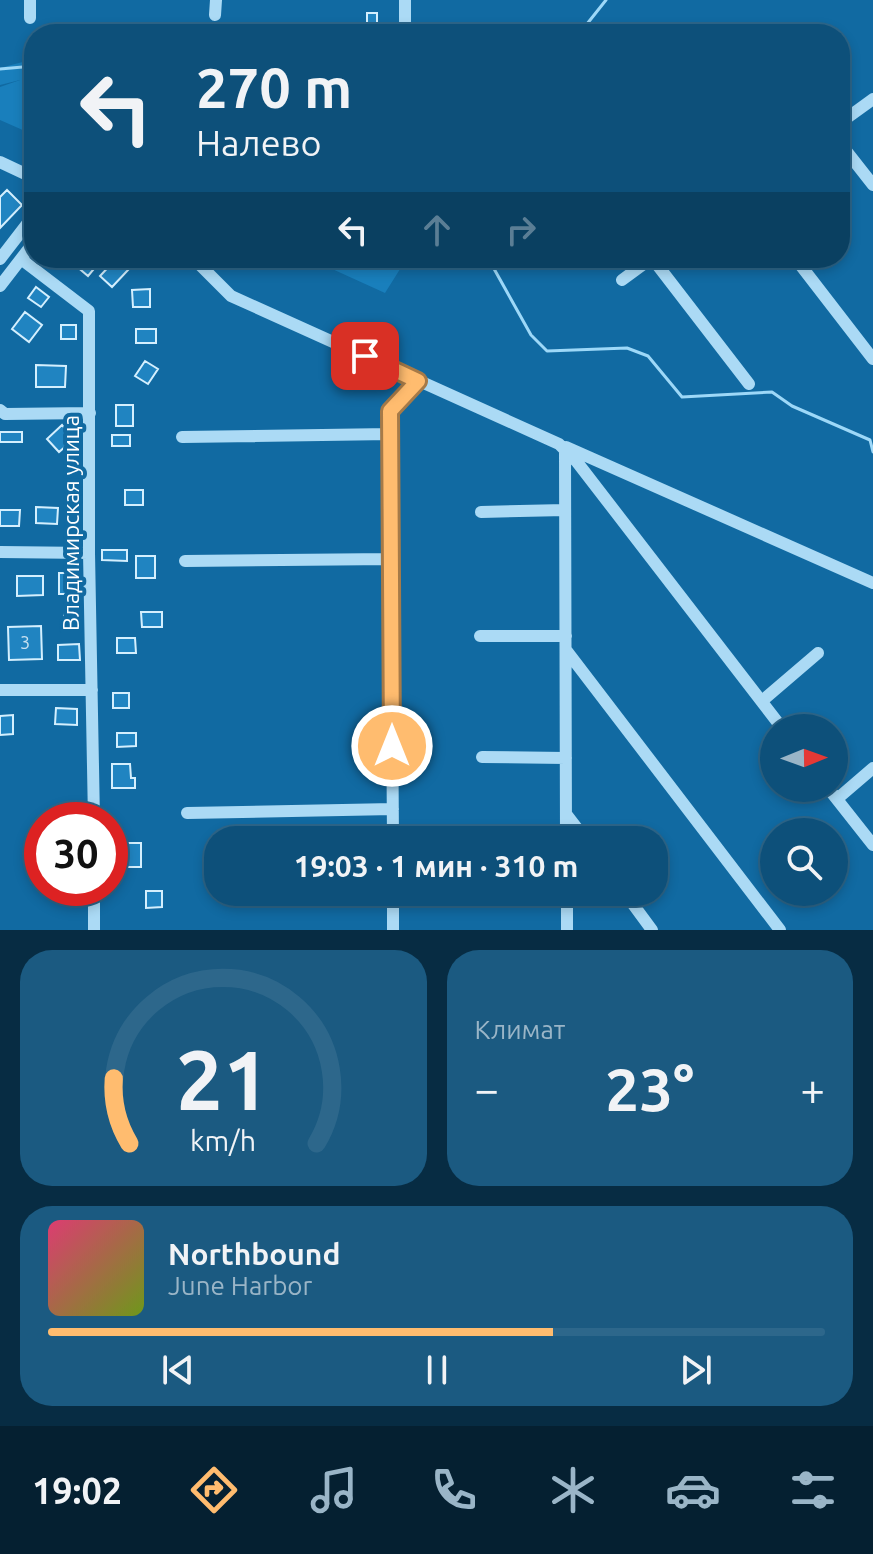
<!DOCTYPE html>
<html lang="ru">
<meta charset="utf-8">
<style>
body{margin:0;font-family:Ubuntu,sans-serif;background:#1b5a81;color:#f1f3f6;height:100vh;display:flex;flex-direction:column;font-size:30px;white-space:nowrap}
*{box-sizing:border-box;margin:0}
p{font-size:26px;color:#9ab5c7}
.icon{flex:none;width:44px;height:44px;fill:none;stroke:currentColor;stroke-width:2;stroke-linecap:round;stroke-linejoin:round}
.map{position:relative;height:930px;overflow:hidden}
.drawer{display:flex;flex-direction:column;gap:20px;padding:20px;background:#072c43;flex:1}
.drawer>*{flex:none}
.guide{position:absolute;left:24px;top:24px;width:826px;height:244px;border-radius:32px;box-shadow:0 4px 12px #0003,0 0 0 2px #2d678b;background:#0d507a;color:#f1f3f6;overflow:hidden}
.needle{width:52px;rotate:89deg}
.controls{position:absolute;left:760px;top:714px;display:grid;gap:16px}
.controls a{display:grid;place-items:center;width:88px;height:88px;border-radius:50%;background:#0d507a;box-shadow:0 4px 12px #0003,0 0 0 2px #2d678b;font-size:40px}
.speed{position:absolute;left:24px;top:802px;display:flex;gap:16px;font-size:40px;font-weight:700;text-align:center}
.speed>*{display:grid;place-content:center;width:104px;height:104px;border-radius:50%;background:#0d507a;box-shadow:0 4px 12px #0003,0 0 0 2px #2d678b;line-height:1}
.speed .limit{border:12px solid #d22;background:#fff;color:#111}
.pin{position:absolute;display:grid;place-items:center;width:68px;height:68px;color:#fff;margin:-34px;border-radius:16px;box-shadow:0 4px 12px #0006}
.me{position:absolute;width:88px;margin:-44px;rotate:0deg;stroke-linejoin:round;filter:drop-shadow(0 0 6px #0008)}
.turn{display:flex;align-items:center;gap:28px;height:168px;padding:0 40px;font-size:36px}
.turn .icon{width:104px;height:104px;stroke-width:2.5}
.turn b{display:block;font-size:56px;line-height:68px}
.lanes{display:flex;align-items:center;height:76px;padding:0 40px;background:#0003;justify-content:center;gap:40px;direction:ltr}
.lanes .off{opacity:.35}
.big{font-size:60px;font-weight:700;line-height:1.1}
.drawer .widget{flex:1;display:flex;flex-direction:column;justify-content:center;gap:12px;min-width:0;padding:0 28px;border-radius:32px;background:#1b5a81}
.drawer .dial{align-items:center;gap:0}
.dial svg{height:208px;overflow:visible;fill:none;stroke:#2d678b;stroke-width:7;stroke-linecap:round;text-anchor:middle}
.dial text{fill:#f1f3f6;stroke:none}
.song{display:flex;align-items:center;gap:24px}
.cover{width:96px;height:96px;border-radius:12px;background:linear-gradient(135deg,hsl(340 70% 55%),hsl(80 70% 35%))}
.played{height:8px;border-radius:4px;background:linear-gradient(90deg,#ffbc6f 65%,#2d678b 65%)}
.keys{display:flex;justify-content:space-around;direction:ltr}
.heat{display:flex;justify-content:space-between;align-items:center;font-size:44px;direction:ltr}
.drawer .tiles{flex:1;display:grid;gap:20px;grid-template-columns:1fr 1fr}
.widget:last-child{grid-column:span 2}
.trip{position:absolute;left:204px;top:826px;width:464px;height:80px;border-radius:32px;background:#0d507a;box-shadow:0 4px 12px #0003,0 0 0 2px #2d678b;font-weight:700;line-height:80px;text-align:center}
.tabs{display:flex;height:128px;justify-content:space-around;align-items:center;background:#052031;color:#9ab5c7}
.tabs .icon{width:56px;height:56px}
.tabs .active{color:#ffbc6f}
.tabs b{font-size:36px;color:#f1f3f6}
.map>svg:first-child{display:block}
</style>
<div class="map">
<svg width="873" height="930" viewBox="0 0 873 930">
<rect width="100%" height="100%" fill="#116aa2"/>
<path fill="#197fbc" d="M34,59V135L0,120V87L20,80L0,85V68Z
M308,258H407L385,293Z"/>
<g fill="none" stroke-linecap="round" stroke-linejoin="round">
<path stroke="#9dd8f8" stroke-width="3" d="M579,34L606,0
M0,69L34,66
M488,258L531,335L547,351L627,348L648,356L682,397L772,392L792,406L870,440L873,452"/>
</g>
<path fill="#2084c1" stroke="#d4effe" stroke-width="2" d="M367,13H377V30H367Z
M7,190L22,205L0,228V197Z
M80,258H103L88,276L75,265Z
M116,259L128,270L112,287L100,276Z
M36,287L49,297L41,307L28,298Z
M150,289V307H133L132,290Z
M25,312L42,325L29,342L12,329Z
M61,325H76V339H61Z
M136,329H156V343H136Z
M145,361L158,369L148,384L135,376Z
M36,365L66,366L65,387H36Z
M116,405H133V426H116Z
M62,425L74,439L59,452L47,439Z
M0,432H22V442H0Z
M112,435H130V446H112Z
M125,490H143V505H125Z
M36,507L58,508L57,524L36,523Z
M0,510H20L19,526H0Z
M102,550H127V561L102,560Z
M136,556H155V578H136Z
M59,573H79V589H70V594H59Z
M17,576H43V595L17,596Z
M64,609H78V623H64Z
M141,612H162V627H142Z
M41,626L42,659L9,660L8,627Z
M117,638H135L136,653H117Z
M79,644L80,660H58V645Z
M113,693H129V708H113Z
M56,708L77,709V725L55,724Z
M13,715V734L0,735V716Z
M117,733H136V746L117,747Z
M112,764H130L131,778H135V788H112Z
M120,843H141V867H120Z
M146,891H162V907L146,908Z"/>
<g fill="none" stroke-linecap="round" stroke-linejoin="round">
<path stroke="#abdaf5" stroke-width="12" d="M30,0V18
M405,0V34
M215,15L216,0
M840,123L873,99
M840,143L873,185
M0,162L34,178
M193,258L231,296L559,444L577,462L782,728
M652,258L749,384
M795,258L873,359
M0,259L34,215
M21,259L89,311V553L94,820
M622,280L652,258
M0,286L34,242
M0,410L5,414L90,413
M182,437L390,434
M566,447L873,583
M565,449L566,840
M481,512L565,510
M0,552L89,553
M185,561L391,559
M480,636H566
M566,650L780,930
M0,690H92
M762,701L818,653
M482,757L566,758
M828,788L873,845
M837,799L873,768
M187,813L393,809
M566,814L586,840
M393,840L390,411L418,381
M94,888V930
M393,892V930
M567,892V930
M624,892L652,930"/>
</g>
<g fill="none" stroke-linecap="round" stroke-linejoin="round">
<g stroke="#a67a48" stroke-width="20">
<path id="route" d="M365,356L418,381L390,411L392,746"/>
</g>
<use href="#route" stroke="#ffbc6f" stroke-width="14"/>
</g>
<g text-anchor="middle" stroke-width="8" stroke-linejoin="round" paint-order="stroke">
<g font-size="18" fill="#c7e0f0">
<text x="25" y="649">3</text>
</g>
<g font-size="22" fill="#fff" stroke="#116aa2">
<text transform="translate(71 523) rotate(-90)" y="8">Владимирская улица</text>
</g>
</g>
</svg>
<div class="controls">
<a><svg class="needle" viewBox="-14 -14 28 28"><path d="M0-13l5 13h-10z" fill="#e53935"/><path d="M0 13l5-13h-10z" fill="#9ab5c7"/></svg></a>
<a><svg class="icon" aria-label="search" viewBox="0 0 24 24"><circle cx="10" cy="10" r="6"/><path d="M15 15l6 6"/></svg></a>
</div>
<div class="speed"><div class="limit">30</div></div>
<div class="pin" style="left:365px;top:356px;background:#d93025"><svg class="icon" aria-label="arrive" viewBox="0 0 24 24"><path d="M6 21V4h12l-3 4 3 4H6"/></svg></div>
<svg class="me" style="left:392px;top:746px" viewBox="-20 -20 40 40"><circle r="17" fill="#ffbc6f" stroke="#fff" stroke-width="3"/><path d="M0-11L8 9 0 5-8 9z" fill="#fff"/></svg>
<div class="trip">19:03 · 1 мин · 310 m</div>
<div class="guide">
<div class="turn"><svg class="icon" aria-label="left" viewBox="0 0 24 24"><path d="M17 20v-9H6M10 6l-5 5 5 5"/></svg><div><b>270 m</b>Налево</div></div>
<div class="lanes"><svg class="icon" aria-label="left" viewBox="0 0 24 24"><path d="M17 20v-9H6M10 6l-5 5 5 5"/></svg><svg class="icon off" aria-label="ahead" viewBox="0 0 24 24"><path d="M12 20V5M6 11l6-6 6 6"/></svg><svg class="icon off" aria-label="right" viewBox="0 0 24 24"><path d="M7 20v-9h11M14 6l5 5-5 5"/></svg></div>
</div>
</div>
<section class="drawer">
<div class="tiles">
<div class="widget dial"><svg viewBox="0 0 100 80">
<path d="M14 69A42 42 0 1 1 86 69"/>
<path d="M14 69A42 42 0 0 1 8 44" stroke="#ffbc6f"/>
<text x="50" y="56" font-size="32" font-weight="700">21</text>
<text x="50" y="72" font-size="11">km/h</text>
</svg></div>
<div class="widget"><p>Климат</p>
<div class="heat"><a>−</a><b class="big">23°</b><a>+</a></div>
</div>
<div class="widget">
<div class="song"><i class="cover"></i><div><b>Northbound</b><p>June Harbor</p></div></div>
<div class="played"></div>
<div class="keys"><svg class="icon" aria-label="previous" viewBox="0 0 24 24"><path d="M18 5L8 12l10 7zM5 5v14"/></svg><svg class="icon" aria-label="pause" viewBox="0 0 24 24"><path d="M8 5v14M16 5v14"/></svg><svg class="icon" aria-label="next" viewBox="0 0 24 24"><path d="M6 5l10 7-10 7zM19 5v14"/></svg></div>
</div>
</div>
</section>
<nav class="tabs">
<b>19:02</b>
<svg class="icon active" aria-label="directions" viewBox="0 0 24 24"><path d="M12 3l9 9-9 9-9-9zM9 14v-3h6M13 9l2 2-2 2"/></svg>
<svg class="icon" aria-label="music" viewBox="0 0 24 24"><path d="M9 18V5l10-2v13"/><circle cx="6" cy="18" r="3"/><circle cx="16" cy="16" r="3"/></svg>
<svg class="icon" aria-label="phone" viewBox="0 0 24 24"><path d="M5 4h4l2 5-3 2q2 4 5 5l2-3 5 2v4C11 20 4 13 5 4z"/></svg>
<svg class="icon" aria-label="climate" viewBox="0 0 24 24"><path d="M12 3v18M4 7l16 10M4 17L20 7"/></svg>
<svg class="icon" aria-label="car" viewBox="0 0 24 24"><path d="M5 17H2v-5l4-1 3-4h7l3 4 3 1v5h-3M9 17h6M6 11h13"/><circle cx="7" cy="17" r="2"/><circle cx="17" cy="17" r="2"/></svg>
<svg class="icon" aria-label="filters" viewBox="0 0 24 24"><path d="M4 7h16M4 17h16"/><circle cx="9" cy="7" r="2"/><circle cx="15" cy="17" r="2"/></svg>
</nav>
